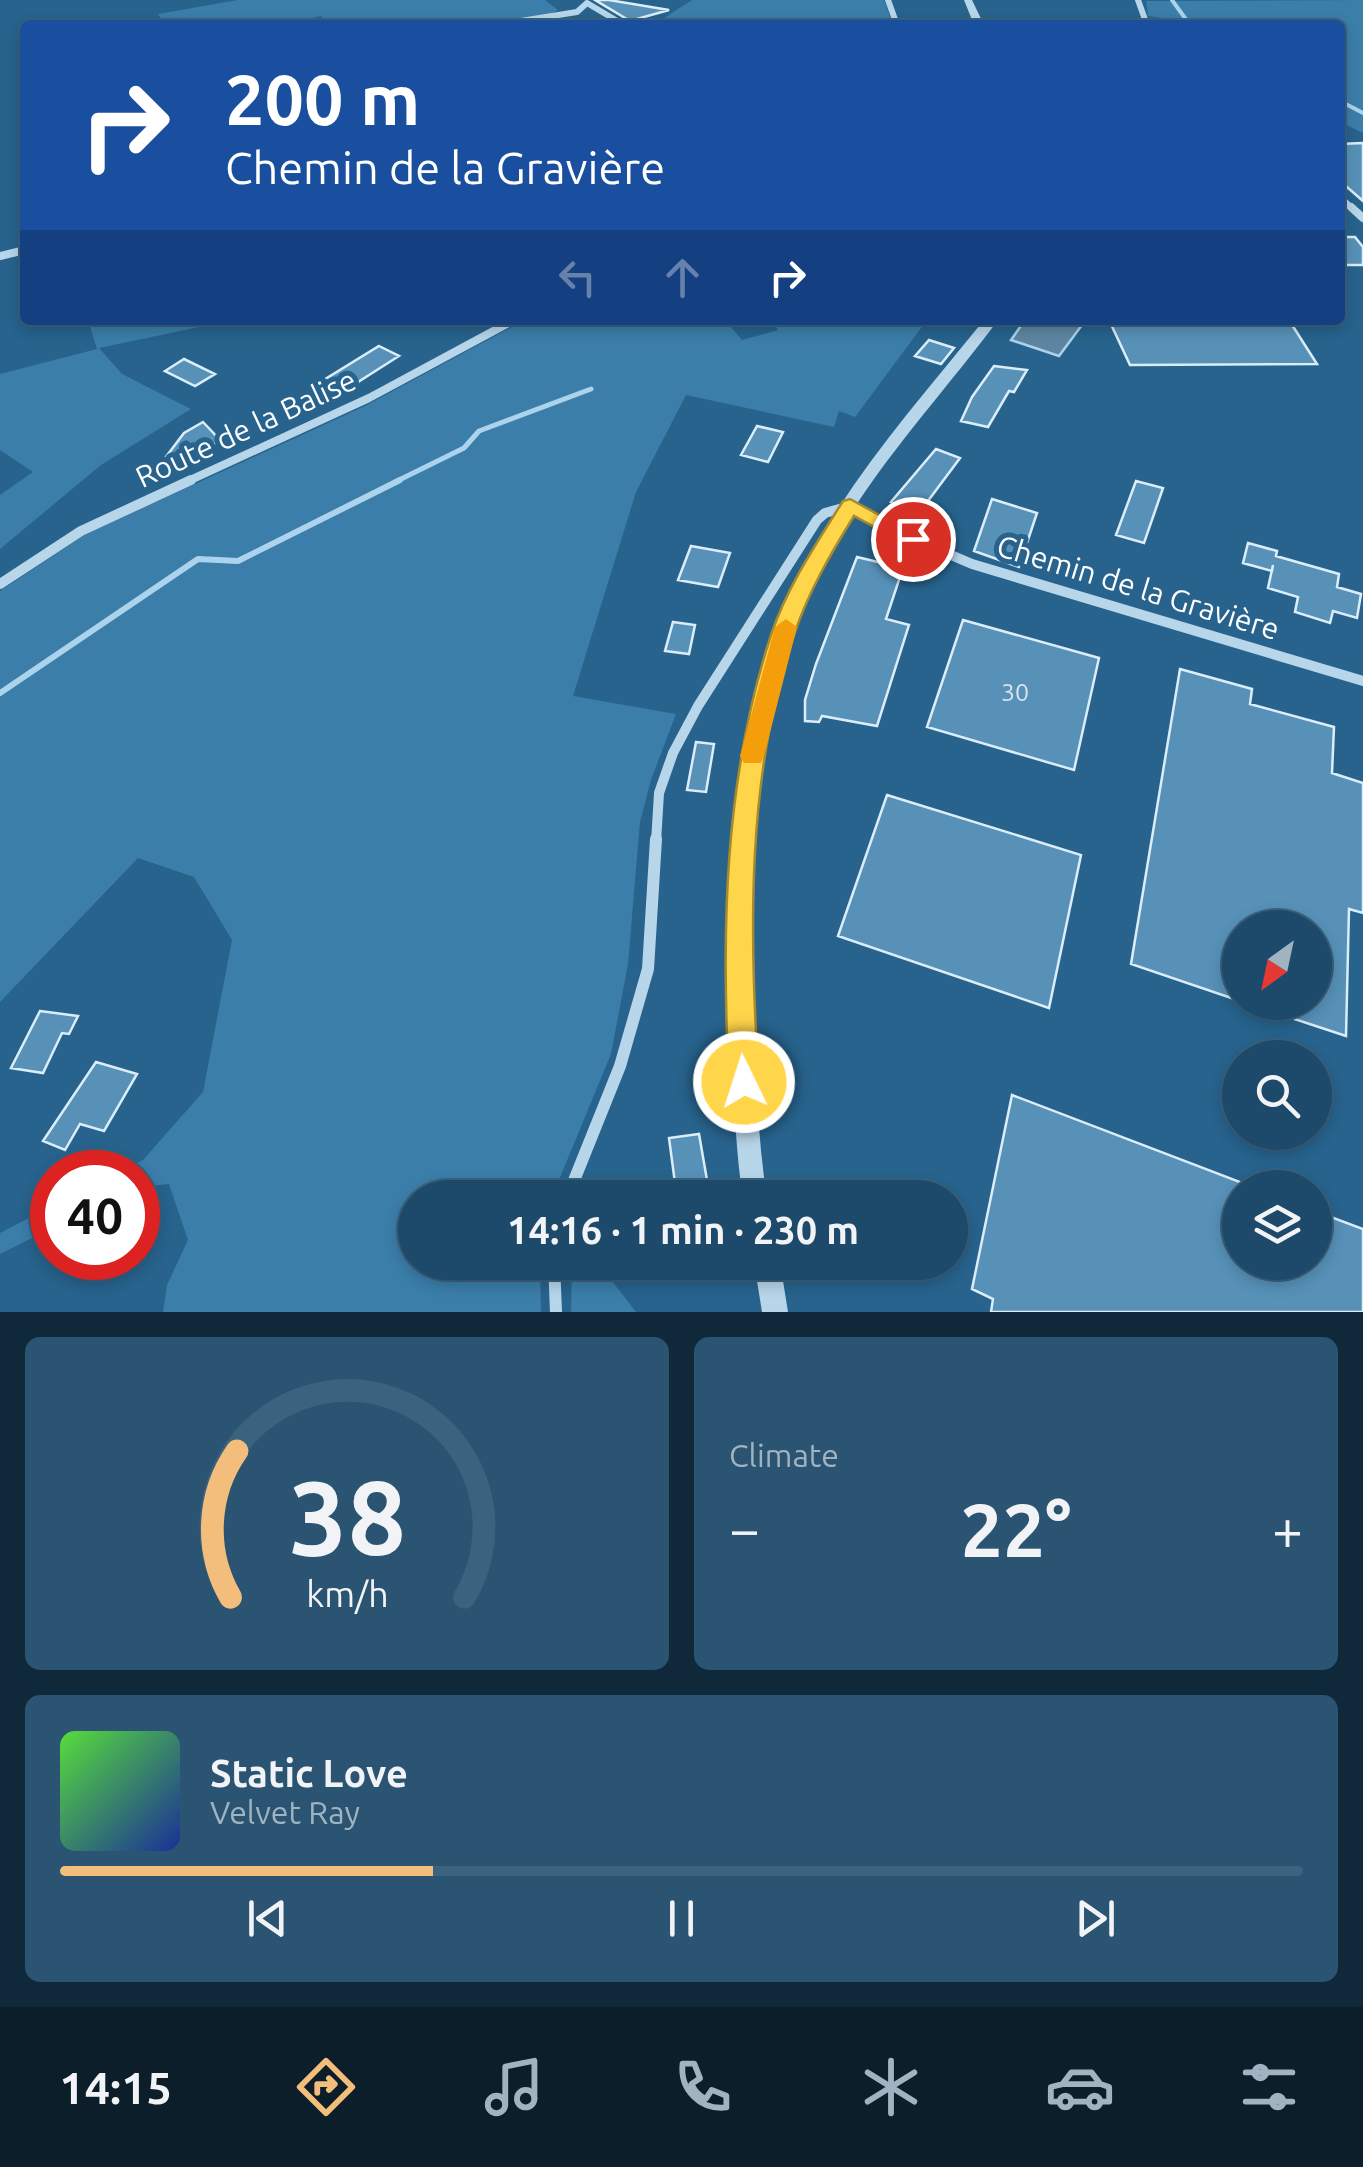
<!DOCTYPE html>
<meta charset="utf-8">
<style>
body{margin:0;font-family:Ubuntu,sans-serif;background:#2a5472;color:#f1f3f6;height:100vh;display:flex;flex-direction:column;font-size:38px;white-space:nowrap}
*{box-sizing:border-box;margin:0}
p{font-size:32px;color:#a0b3c1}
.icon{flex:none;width:55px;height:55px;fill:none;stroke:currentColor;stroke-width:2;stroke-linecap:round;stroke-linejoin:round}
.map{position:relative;height:1312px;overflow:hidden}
.side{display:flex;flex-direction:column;gap:25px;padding:25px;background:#10293a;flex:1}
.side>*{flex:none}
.banner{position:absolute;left:20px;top:20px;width:1325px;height:305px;border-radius:10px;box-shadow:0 5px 15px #0003,0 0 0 2px #3b627e;background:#1a4fa0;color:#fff;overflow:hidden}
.needle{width:65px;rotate:213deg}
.fabs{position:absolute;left:1222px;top:910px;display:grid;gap:20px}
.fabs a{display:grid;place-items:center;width:110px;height:110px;border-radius:50%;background:#1d4a6a;box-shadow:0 5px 15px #0003,0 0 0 2px #3b627e;font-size:50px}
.speed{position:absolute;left:30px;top:1150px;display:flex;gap:20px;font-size:50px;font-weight:700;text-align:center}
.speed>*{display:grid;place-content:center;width:130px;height:130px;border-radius:50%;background:#1d4a6a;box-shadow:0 5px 15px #0003,0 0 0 2px #3b627e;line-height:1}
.speed .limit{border:15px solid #d22;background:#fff;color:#111}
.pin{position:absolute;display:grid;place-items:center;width:85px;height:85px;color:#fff;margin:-42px;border:5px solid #fff;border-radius:50%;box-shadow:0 2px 10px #0007}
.me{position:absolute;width:110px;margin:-55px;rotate:356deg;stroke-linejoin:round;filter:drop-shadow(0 0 8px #0008)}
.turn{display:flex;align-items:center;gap:35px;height:210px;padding:0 40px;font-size:45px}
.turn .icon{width:130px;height:130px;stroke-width:2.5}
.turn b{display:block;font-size:70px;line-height:85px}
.lanes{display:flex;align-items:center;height:95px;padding:0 40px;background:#0003;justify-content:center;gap:50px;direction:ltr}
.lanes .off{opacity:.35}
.big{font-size:75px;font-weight:600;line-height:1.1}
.side .tile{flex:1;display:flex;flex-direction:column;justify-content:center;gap:15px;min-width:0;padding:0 35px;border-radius:15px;background:#2a5472}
.side .dial{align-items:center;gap:0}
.dial svg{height:260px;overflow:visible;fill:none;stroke:#3b627e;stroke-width:7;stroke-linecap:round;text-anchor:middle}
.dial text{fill:#f1f3f6;stroke:none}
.song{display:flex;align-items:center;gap:30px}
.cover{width:120px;height:120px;border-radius:15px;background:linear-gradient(135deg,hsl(110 70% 55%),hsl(230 70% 35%))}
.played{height:10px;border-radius:5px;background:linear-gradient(90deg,#f3be7c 30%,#3b627e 30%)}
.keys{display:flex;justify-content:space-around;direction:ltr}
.heat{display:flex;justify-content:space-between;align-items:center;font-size:55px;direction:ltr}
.side .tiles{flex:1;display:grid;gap:25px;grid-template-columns:1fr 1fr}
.tile:last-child{grid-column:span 2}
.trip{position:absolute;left:398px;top:1180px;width:570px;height:100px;border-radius:50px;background:#1d4a6a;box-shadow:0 5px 15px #0003,0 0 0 2px #3b627e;font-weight:600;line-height:100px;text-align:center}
.dock{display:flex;height:160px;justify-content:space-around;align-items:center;background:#0c1e2a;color:#a0b3c1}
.dock .icon{width:70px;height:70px}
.dock .active{color:#f3be7c}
.dock b{font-size:45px;color:#f1f3f6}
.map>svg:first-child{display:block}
</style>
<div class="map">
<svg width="1363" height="1312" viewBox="0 0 1363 1312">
<rect width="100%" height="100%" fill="#27638d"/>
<path fill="#3b7eaa" d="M238,0H545L558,10L550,15L484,25H327L321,16L283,25H166L158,14Z
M692,0H884L893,25H643L664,18Z
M1363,0V133L1340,122V25H1169L1161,18L1148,16L1146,1Z
M88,320H233L99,348L122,374L191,409L101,465L0,549V495L33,472L0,450V374L97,349Z
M525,320H725L742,340L778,330L772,320H927L855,417L839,411L834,427L686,395L636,492L573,696L676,714L651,780L640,822L628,964L611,1054L552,1197L415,1198V1262L540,1263L541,1312H163L167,1285L188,1240L169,1184L138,1187V1172H119L143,1160L203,1092L232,940L194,877L138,858L0,1002V591L86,534L365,406Z
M52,1206V1228L0,1254V1233Z
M572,1263H598L636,1312H571Z"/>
<path fill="#5e86a2" stroke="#abd3eb" stroke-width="2.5" d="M1025,320H1081L1082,325L1059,356L1011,340Z"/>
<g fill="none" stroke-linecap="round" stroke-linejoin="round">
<path stroke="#abd3eb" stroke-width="4" d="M1172,0L1190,25
M1340,101L1363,113"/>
<path stroke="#abd3eb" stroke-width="5" d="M395,482L464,448L479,431L591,389"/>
<path stroke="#abd3eb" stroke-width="6" d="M0,693L198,559L238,561L400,480"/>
</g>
<path fill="#5791b8" stroke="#dbedf8" stroke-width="2.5" d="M595,0H609L669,10L630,21Z
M1363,143V201L1340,181V144Z
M1340,237H1355L1363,247V265H1340Z
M1109,320H1289L1317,364L1130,365Z
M929,340L954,348L941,364L915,356Z
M379,346L399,356L347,389L327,378Z
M184,359L215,374L195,386L165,371Z
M994,366L1027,370L1014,392L1009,391L988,427L961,421L972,397Z
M203,422L221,441L156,470L184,433Z
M757,426L783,432L768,462L741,455Z
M936,449L960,458L919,513L891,502Z
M1136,481L1163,488L1144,543L1116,535Z
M992,499L1037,513L1019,567L974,551Z
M1248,543L1277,551L1276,556L1339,574L1337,587L1361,594L1357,618L1333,611L1330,623L1295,612L1298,597L1268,588L1273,565L1272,571L1243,563Z
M691,546L730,553L718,587L678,580Z
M857,557L903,568L886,619L909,625L877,726L822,716L819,722L805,721V700L816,664Z
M963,620L1099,658L1074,770L927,727Z
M673,622L695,625L689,654L665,651Z
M1180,669L1252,689L1250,704L1334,727L1332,773L1363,783V913L1349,909L1346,1036L1255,1006V1002H1315V928H1240V1001L1131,964Z
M696,742L714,744L706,792L687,790Z
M887,795L1081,855L1049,1008L838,936Z
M40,1011L78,1016L69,1034L62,1033L43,1073L11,1068Z
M96,1062L137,1074L104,1131L80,1124L65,1150L43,1141Z
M1012,1095L1240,1182V1262H1315V1211L1363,1229V1312H991L993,1299L972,1289Z
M699,1134L707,1180L713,1184L702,1198H677L669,1138Z"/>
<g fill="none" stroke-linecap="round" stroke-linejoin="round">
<path stroke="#b7d6ea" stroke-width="6" d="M888,0L897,25
M1138,0L1147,25
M496,25L577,12L587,3L624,25
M1340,197L1353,209"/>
<path stroke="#b7d6ea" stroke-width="8" d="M1351,207L1363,218
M0,256L25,250
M186,482L369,398L514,320"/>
<path stroke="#b7d6ea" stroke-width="10" d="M0,584L81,531L191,480
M656,842L659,793L673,753L698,706L817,520L825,513L850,506L888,528L972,564L1363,681"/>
<path stroke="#b7d6ea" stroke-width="12" d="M567,1198L620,1066L648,969L656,839
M554,1262L556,1312"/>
<path fill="#b7d6ea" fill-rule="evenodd" d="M964,0H972L984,25H974Z
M984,320H998C938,401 866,475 821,566C743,720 741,900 755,1069C758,1112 760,1155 767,1198H743C736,1155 735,1112 732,1069C720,900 725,718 805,565C852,475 921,398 984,320Z
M754,1262H780L788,1312H762Z"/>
</g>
<path fill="#ffd54a" stroke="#a68a30" stroke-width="2.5" d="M850,499L923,539L913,546L906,544L854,516C831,553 809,591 795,632C746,772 749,936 759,1082L755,1092L744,1097L733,1092L729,1082C721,932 724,779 771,635C787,587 816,544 843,501Z"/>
<path fill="#f59e0b" d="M786,619L797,627L764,756L761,763H744L740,756L775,627Z"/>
<g text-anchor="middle" stroke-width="10" stroke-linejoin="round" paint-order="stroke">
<g font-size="25" fill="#d5e4ed">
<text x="1015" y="701">30</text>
</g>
<g font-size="30" fill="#fff" stroke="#27638d">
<text transform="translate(246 429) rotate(-25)" y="10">Route de la Balise</text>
<text transform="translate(1138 588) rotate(17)" y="10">Chemin de la Gravière</text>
</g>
</g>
</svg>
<div class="fabs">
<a><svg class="needle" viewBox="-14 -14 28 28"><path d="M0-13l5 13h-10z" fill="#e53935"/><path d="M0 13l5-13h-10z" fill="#a0b3c1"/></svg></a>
<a><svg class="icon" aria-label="search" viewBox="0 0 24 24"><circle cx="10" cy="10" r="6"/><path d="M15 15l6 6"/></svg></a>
<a><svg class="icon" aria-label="layers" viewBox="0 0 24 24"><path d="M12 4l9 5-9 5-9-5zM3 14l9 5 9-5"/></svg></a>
</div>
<div class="speed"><div class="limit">40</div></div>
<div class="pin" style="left:913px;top:539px;background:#d93025"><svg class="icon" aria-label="arrive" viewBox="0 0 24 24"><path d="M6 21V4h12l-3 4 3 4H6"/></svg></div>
<svg class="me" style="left:744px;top:1082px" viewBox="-20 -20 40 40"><circle r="17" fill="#ffd54a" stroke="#fff" stroke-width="3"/><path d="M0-11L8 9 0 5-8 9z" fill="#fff"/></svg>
<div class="trip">14:16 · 1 min · 230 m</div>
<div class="banner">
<div class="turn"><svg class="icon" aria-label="right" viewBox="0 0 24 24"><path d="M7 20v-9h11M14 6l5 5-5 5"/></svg><div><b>200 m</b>Chemin de la Gravière</div></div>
<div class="lanes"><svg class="icon off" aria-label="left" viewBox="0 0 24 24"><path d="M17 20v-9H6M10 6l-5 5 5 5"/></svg><svg class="icon off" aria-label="ahead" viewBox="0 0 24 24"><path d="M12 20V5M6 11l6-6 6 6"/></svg><svg class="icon" aria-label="right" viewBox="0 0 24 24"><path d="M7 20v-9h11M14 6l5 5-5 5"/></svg></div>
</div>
</div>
<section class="side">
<div class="tiles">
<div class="tile dial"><svg viewBox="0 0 100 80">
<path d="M14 69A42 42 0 1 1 86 69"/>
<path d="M14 69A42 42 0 0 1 16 24" stroke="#f3be7c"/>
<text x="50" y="56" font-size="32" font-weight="700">38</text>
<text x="50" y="72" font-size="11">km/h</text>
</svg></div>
<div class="tile"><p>Climate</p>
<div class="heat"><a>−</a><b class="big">22°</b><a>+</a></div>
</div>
<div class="tile">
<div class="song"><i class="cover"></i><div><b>Static Love</b><p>Velvet Ray</p></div></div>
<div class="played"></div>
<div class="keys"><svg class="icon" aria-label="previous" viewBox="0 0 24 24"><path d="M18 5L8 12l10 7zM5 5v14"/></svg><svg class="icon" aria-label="pause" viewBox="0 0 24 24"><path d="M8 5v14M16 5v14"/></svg><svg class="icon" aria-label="next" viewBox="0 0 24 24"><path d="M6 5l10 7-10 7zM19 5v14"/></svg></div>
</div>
</div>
</section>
<nav class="dock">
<b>14:15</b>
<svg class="icon active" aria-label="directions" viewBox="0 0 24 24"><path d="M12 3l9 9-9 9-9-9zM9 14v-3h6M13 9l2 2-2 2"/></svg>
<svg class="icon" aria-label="music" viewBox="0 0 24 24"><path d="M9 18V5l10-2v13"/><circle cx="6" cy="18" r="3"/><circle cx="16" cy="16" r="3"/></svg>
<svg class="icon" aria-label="phone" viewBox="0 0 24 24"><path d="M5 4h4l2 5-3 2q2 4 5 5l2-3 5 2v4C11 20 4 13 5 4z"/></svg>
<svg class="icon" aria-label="climate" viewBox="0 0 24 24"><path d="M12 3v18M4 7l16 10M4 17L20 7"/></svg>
<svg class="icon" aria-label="car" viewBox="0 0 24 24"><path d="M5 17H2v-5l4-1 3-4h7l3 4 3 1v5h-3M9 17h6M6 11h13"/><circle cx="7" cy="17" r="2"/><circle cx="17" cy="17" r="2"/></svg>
<svg class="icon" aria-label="filters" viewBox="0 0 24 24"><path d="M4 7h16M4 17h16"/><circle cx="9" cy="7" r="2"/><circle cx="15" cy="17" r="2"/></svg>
</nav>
